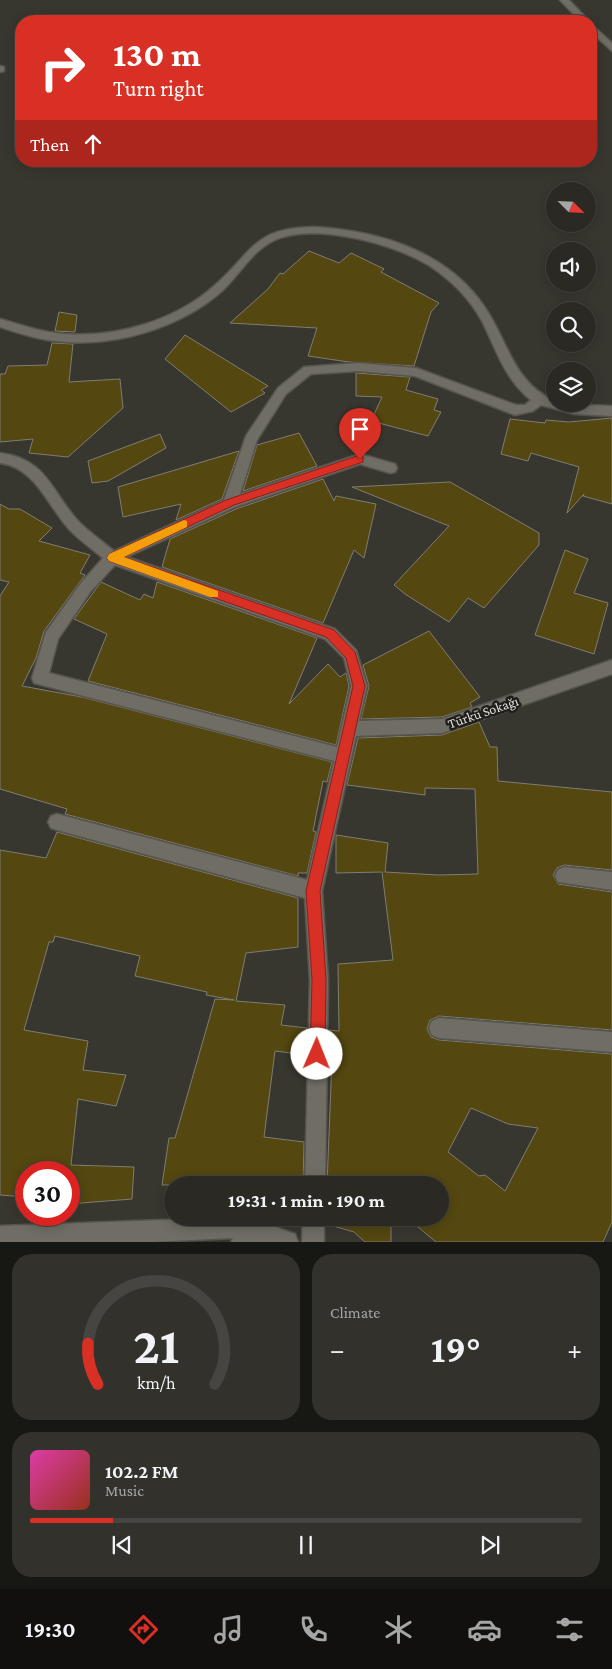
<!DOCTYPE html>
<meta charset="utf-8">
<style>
body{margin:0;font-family:"Crimson Pro",serif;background:#32312b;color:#f1f3f6;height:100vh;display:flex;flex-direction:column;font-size:19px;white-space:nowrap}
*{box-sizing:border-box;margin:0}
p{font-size:16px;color:#a5a6a6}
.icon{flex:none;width:28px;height:28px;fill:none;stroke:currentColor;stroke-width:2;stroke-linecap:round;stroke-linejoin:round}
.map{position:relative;height:1242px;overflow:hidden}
.side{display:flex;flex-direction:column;gap:12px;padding:12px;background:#171713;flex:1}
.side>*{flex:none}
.top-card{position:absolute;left:15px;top:15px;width:582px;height:152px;border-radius:20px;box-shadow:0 2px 12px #0003,0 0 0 1px #464541;background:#d93025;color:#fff;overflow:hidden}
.needle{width:32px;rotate:114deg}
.buttons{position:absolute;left:546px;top:182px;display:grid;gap:10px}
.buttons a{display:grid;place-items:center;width:50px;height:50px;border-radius:50%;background:#2a2923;box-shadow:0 2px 12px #0003,0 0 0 1px #464541;font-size:25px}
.speed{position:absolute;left:15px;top:1161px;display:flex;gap:10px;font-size:25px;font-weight:700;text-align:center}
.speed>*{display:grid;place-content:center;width:65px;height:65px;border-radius:50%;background:#2a2923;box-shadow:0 2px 12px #0003,0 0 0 1px #464541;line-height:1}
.speed .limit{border:8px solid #d22;background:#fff;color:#111}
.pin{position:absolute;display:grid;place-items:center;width:42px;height:42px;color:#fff;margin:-51px -21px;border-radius:50% 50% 50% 0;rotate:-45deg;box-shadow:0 0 5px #0007}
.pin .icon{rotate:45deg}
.me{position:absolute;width:55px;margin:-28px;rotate:1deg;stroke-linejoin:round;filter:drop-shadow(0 0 4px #0008)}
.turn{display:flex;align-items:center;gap:18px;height:105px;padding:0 15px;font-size:22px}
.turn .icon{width:65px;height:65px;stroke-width:2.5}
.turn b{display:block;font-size:35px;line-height:42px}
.then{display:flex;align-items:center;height:48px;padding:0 15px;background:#0003;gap:10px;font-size:19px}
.big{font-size:38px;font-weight:700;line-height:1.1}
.side .tile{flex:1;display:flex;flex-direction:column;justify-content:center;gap:8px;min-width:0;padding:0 18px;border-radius:20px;background:#32312b}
.side .dial{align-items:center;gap:0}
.dial svg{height:130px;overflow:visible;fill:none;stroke:#464541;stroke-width:7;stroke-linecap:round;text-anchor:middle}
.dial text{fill:#f1f3f6;stroke:none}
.song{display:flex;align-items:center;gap:15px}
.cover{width:60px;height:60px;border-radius:8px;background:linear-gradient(135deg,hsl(320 70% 55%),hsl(10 70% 35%))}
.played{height:5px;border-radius:2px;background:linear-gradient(90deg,#d93025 15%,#464541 15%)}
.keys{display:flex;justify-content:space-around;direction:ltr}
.heat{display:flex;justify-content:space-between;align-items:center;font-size:28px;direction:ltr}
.side .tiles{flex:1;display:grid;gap:12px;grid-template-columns:1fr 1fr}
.tile:last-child{grid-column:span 2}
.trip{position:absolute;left:164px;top:1176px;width:285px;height:50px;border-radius:25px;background:#2a2923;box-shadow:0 2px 12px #0003,0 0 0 1px #464541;font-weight:700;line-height:50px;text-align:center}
.tabs{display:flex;height:80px;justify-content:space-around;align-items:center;background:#11100e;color:#a5a6a6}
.tabs .icon{width:35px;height:35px}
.tabs .active{color:#d93025}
.tabs b{font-size:22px;color:#f1f3f6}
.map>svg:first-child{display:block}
</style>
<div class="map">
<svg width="612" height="1242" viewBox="0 0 612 1242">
<rect width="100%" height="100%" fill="#38372f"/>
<path fill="#544710" stroke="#7f7d74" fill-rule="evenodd" d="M309,251L339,263L351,253L384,269L381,272L439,303L431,312L414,366L349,362L308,356L317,328L230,323L268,289L280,273L283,274Z
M59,312L77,315L75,332L55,331Z
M185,335L268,386L261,390L265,393L231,412L165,359Z
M52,343L73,344L69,382L120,379L123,408L68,457L29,453L33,439L0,442V374H5L8,366L47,365Z
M356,373L410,377L406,390L438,399L434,410L441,412L428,436L371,421L382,397L356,396Z
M612,418V504L583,496L584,494L567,513L579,467L531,453L528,461L501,454L510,419L545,423L546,420L569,422Z
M299,433L317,466L243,491L257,445Z
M160,434L166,448L108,481L92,483L88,461Z
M239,451L222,499L176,520L181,504L123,517L118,487Z
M323,479L334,501L336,496L376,504L364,558L354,550L323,623L162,567L170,539L236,509Z
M450,482L539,533V545L484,608L468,598L449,622L405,594L394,585L449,526L352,487Z
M0,504L9,509H20L52,528L39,541L90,555L80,573L85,575L44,631L36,658L22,686L82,697L332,762L327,782L323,781L313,831L316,832L307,873H298V876L65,814L67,809L0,789V596L9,582L0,580Z
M565,550L588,559L574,593L608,603L594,654L535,635Z
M101,582L140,600L144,594L153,598L157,582L317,638L289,704L328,664L340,677L346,673L349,686L336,745L88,681L107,634L74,619Z
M429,631L480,697L470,703L472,707L442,717L361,719L369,686L363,665Z
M479,722L490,747H497L498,781L612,792V870L564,865L557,868L553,875L558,884L612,892V1030L439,1016L430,1020L427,1029L431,1037L439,1040L612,1054V1222L603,1242H436L407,1218H440V1185H327L332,1059L329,1058V1030L339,1031L338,964L393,960L382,872L336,873V835L388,843L385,872L438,875L478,874L475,789L425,788V795L347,785L358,738L442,735ZM471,1108L508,1124L538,1128L505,1191L485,1175L479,1176L448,1152Z
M57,832L298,898V947L246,953L236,1001L285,1005L281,1025L307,1028L306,1055L275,1051L264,1137L304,1142L303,1185H162L169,1138H175L215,999L234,1000L206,995L207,992L135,976L140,956L55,936L53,942H49L24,1030L88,1041L83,1070L126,1075L116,1106L78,1099L71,1165L134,1167L132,1199L69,1204V1172H26V1197L0,1195V850L46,858Z
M326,1218H391V1242H365L354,1232L333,1226V1222Z"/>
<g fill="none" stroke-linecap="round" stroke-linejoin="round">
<g stroke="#56544e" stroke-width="3">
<path id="street" d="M560,0H569L589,21H580Z
M591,24L612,43V51L591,32Z
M0,66L4,67V71L0,72Z
M314,227C384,231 456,254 492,319C510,351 518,385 555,401V404L612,406V416L574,414L541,405L533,411L515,415L415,376L358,371L311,374L286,394L257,440L240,494L360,454L395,464L397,468L395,472L390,473L360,464L235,507L127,557L335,629L356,650L367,686L359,721L442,719L612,660V674L442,733L356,736L322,891L328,980L325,1185H305L310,980L305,898L57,830L51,828L48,822L51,816L57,814L307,880L334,761L34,683L32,678L46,632L81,583L103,558C91,548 78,539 68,528C47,504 34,467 0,463V453C47,459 51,491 78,521C89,532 102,541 114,551L224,500L246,436L278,388L304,367L358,363L416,368L516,405H525L531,400C505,380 496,349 482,321C470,299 451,280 430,266C395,244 315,222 275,240C251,251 239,276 221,292C181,327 118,346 66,342C43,341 21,334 0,327V319C22,325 43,333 66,334C117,338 176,320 214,286C254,251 253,228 314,227ZM115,565L325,639L344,658L351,686L337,747L49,673L58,639L91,591Z
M564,867L612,872V890L558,882L555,876L558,870Z
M439,1018L612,1032V1052L439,1038L432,1035L429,1028L432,1021Z
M219,1218H250L295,1234L298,1242H231L233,1238L152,1242H0V1226Z
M303,1218H324V1242H302Z"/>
</g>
<use href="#street" fill="#6f6d64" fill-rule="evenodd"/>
</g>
<path fill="#d93025" stroke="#8d1f18" d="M360,455L363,457V462L234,505L124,557L334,630L355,652L365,686L320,891L326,980L325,1054L322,1060L317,1062L312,1060L310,1054L312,980L306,891L353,686L346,658L326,637L109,561L107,558L109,554L226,500Z"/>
<path fill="#f59e0b" d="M184,520L187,521V527L124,557L218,591V597H210L109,561L107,558L109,554Z"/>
<g text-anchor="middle" stroke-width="5" stroke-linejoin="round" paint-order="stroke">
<g font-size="14" fill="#e0dfda" stroke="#1f1e1a">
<text transform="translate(483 712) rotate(-19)" y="5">Türkü Sokağı</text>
</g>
</g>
</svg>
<div class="buttons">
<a><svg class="needle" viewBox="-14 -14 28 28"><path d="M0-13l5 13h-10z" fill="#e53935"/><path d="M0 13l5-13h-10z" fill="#a5a6a6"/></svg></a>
<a><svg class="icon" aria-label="sound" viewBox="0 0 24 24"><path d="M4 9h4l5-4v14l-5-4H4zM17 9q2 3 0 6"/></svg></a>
<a><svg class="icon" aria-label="search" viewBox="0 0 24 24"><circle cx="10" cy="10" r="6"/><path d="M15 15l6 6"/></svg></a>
<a><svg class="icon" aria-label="layers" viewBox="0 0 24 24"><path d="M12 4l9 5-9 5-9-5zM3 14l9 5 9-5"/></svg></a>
</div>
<div class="speed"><div class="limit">30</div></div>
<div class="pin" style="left:360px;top:459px;background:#d93025"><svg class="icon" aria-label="arrive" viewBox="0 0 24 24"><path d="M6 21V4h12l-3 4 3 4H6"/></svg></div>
<svg class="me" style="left:317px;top:1054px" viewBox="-20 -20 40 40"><circle r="19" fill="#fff"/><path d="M0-13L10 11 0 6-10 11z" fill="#d93025"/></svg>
<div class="trip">19:31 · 1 min · 190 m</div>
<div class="top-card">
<div class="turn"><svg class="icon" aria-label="right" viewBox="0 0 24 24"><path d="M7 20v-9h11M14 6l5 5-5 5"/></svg><div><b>130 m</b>Turn right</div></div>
<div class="then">Then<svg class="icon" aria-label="ahead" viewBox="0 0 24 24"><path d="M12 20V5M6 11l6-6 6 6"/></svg></div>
</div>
</div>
<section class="side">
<div class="tiles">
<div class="tile dial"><svg viewBox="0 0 100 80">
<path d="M14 69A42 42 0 1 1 86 69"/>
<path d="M14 69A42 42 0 0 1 8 44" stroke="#d93025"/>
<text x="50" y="56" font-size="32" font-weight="700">21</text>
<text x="50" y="72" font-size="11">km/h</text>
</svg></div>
<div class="tile"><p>Climate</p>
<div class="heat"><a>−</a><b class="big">19°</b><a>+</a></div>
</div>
<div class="tile">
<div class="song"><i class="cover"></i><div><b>102.2 FM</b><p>Music</p></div></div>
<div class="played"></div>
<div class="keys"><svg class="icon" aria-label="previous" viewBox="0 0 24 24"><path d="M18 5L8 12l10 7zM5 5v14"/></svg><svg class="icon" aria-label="pause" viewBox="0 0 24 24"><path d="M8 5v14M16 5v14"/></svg><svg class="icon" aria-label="next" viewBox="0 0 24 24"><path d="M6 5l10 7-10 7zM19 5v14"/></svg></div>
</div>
</div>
</section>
<nav class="tabs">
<b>19:30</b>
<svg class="icon active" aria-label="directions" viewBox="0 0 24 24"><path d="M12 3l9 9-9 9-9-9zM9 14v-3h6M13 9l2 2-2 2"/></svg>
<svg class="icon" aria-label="music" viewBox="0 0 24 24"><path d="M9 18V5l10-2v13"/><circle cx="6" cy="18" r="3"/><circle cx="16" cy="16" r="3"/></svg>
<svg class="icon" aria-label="phone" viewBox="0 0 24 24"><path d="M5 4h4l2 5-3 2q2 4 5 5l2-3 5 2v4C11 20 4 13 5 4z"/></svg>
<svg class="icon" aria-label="climate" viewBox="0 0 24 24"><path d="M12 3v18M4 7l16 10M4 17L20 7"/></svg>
<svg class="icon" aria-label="car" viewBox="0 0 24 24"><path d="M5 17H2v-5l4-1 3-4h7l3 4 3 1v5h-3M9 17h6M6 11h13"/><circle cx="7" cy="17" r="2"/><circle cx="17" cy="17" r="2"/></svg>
<svg class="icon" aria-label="filters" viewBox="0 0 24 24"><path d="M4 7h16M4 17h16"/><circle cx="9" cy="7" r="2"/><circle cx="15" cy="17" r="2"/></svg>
</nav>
